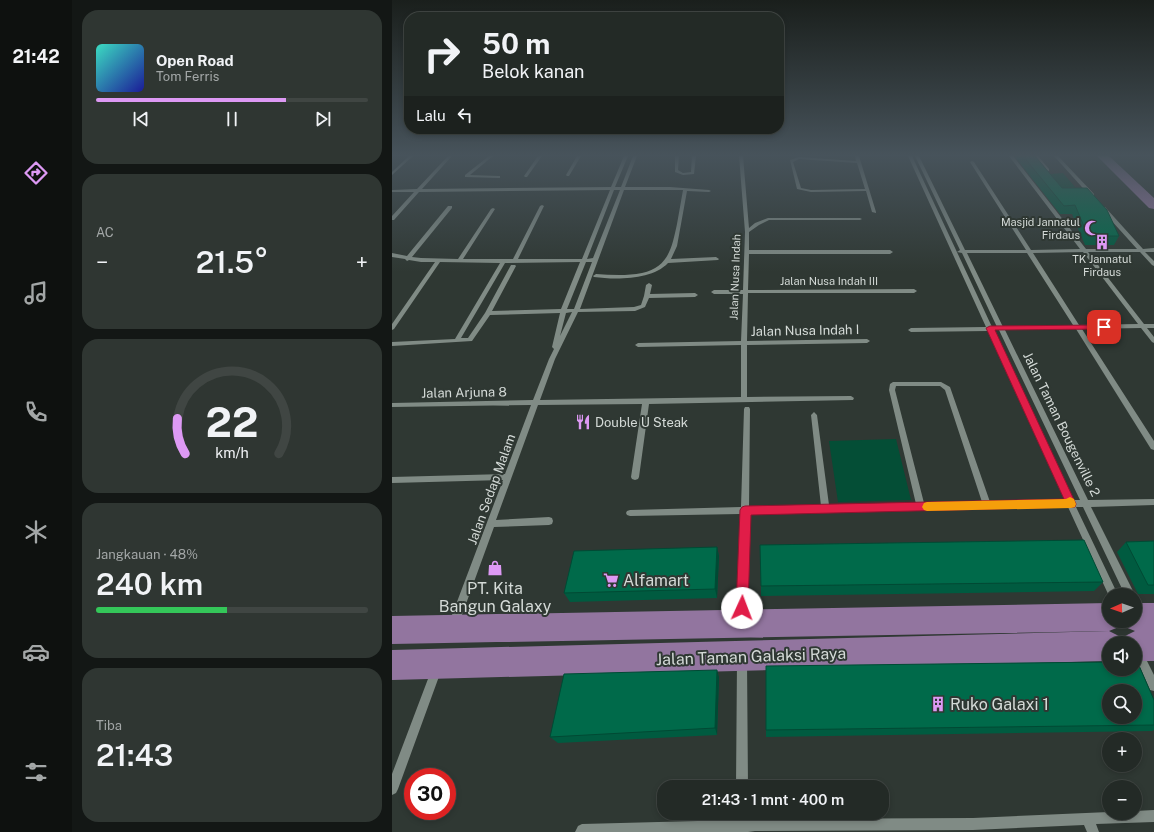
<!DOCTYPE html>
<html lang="id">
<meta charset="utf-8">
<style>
body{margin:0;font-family:"Public Sans",sans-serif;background:#2f3632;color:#f1f3f6;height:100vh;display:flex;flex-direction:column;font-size:15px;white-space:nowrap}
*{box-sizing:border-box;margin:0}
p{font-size:13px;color:#a3a7a7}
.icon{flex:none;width:22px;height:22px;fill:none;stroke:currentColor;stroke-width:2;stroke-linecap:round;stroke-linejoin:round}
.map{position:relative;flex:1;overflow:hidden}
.details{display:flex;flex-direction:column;gap:10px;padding:10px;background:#131715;width:320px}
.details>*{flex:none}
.hud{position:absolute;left:12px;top:12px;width:380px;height:122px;border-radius:16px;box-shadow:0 2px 6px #0003,0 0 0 1px #404643;background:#232a26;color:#f1f3f6;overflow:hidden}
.needle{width:26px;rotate:268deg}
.tools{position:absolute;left:710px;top:588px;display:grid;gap:8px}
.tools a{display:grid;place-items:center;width:40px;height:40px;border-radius:50%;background:#232a26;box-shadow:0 2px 6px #0003,0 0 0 1px #404643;font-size:20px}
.speed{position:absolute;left:12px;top:768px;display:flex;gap:8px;font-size:20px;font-weight:700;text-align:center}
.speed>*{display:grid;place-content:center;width:52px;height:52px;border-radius:50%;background:#232a26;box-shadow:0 2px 6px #0003,0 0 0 1px #404643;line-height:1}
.speed .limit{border:6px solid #d22;background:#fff;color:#111}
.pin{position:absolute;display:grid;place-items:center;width:34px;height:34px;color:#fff;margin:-17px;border-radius:8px;box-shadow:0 2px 6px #0006}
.me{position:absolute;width:44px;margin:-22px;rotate:2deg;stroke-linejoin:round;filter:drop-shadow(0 0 3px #0008)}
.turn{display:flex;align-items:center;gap:14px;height:84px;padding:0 12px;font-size:18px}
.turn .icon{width:52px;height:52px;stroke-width:2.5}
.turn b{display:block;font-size:28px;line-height:34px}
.then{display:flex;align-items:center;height:38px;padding:0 12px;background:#0003;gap:8px;font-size:15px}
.big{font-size:30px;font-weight:600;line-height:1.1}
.details .tile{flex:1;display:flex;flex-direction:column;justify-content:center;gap:6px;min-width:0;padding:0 14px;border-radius:16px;background:#2f3632}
.details .dial{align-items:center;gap:0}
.dial svg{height:104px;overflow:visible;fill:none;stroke:#404643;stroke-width:7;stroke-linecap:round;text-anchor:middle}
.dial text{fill:#f1f3f6;stroke:none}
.song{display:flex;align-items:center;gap:12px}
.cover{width:48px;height:48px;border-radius:6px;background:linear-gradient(135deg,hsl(170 70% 55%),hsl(240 70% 35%))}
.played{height:4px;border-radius:2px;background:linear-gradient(90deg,#dd99f4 70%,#404643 70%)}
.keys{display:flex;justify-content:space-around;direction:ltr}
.heat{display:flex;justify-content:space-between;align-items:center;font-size:22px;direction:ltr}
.charge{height:6px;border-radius:3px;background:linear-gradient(90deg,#34c759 48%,#404643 0)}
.trip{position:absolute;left:265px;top:780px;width:232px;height:40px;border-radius:16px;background:#232a26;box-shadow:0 2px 6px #0003,0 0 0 1px #404643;font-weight:600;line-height:40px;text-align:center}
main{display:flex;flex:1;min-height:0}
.dock{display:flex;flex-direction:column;width:72px;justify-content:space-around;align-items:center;background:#0e110f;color:#a3a7a7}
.dock .icon{width:28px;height:28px}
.dock .selected{color:#dd99f4}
.dock b{font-size:18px;color:#f1f3f6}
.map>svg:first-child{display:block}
</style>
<main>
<nav class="dock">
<b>21:42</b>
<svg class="icon selected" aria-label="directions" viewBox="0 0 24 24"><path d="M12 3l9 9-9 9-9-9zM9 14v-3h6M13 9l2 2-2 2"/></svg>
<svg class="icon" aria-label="music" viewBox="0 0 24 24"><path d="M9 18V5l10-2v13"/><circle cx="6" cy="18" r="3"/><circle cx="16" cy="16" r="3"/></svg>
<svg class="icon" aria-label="phone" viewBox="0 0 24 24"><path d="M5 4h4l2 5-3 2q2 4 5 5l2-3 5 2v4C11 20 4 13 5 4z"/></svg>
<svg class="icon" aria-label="climate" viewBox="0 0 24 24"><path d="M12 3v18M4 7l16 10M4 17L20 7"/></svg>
<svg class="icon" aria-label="car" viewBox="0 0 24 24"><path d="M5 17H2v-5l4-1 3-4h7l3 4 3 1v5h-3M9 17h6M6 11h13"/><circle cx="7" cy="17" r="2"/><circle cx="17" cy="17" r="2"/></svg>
<svg class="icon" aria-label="filters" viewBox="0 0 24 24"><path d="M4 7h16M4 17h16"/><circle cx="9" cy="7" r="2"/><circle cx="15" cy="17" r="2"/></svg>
</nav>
<section class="details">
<div class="tile">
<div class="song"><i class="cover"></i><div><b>Open Road</b><p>Tom Ferris</p></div></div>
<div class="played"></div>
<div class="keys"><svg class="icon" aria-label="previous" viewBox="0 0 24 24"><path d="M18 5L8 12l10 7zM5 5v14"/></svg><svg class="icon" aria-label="pause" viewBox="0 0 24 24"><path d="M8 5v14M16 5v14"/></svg><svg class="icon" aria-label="next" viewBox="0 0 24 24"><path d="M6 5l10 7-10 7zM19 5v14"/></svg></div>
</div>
<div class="tile"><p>AC</p>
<div class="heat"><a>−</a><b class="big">21.5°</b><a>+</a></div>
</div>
<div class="tile dial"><svg viewBox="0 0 100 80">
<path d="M14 69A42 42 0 1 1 86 69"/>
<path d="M14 69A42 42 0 0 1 8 42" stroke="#dd99f4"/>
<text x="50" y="56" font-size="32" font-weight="700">22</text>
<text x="50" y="72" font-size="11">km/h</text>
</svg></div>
<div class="tile"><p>Jangkauan · 48%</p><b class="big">240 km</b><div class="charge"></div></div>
<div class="tile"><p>Tiba</p><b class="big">21:43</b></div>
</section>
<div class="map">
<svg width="762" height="832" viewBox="0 0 762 832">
<rect width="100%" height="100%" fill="#2f3833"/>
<path fill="#044e36" d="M671,173L683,187L670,188L658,174Z
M504,439L519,500L446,502L437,441Z"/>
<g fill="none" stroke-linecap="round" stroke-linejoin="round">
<path fill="#808b85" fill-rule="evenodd" d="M17,156H21L0,175V172Z
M56,156H60L30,189L219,187L232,156H236L223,187H229L241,156H245L233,187H278L317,190L319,191L317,192L295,191L285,246L279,259L324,257L327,259L326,260L276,263C260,280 224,280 202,277L201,276L204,274C219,275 235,276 250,273C277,267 280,247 285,224C287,213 289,201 291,190H232L188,309L242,307L249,305L252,296L254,285L257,283L260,285L258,294L303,293L306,295L303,297L257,298L253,307L243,311L186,312L163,359L148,400L349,397V345L246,347L243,345L246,343L349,341L351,294H322L319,292L322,290H351L353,232L347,156H351L357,228L363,223L376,218H468L470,219L468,220H377L367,225L357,232V250H498L501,252L498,254H357L356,290L522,289L525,291L522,293H356L355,341L475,339L478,341L475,343L355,345V397L459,396L462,398L461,400L257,404L247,477L246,479L243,480L240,479L239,477L250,404L146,405L104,520L157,517L160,518L161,521L160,524L157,525L102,527L67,623L65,626L62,628L59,626L57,623L111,480L0,483V477L113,474L139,405L0,407V403L141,400L157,359L162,349L160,347L168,313L98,315L80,341L0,346V342L63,339L108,263L48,262L2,329L0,330V324L43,262H29L17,260L15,261L13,259L0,257V253L15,256L56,206H60V208L20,257L29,258L66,259L99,209L101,208L103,209L71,259H121L148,206L150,205L152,206L126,259H190L218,190L27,192L2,220H0V216L22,192H0V190L25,189ZM222,190H228L201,258L195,259ZM188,262L169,309L100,311L124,266L123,265H119L93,313L76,338H69L113,263ZM194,262H200L182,309H175ZM180,312L168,336L174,313Z
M97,156H101L78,175L107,176H108V178L73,177V175Z
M146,156H150L135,177H133L132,176Z
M185,156H189L177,176H175L174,175Z
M283,156H287L286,170L291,173L299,172L300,156H304L302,174L291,175L283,172Z
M463,156H467L484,212V213L480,212L474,191L419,192L405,189L398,160L407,157L464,161ZM407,159L465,163L473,189L419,190L409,188L401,162Z
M516,156H520L600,327H605L570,253L565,252L568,250L523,156H527L573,250H634L578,162L580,161L582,162L639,250L688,249L617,156H621L694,249H745L709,209V208L711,207H713L751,249L762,248V252H753L762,261V266L760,265L748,252H696L752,324H762V328H755L762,337V343L760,342L749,328L690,329L762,441V450L759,449L684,329L613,330L696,500L762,499V505L699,507L743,595H733L691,507H684L726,595H717V596L676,507L357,514L355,619L353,622L350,624L347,622L345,619L348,514L238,516L235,515L234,513L235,511L238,510L349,507L352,409L353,407H357L358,409L357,507L429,506L419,415L422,412L425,415L437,505L524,504L497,390L498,384L501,382H549L558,387L598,502L673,500L596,331L519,332L516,330L519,328L594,327ZM691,252L746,324L687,325L641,253ZM575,253H635L681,325L611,327ZM602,330H607L688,500H681ZM504,386H548L553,390L590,502L532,503L503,390Z
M642,156H646L657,169V171H655Z
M662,156H666L702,194V196H698Z
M747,649L750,651L762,675V691L758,690L743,656L744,651Z
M350,656L353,658L355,661L356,787H344L345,661L347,658Z
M44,666L48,667L49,671L6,789L4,793L0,795V774L39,671L40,667Z
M762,810V822L704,824L707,832H695L692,825L581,830L363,831L356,832H183L186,826L190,824L344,820V813H356V819L581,818L717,812V813H743V811Z"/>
<path fill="#92759f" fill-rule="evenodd" d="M705,156H717L762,198V209L757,208Z
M717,603V621H729L727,627L717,631L0,644V616Z
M743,603H762V631H743L733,627L731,621H743Z
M717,631L727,636L730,642L733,636L743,631H762V661H743V643H717V661L0,680V650Z"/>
</g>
<path fill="#005b40" d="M624,156H643L670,188L727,236L722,245H693L680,214H668L623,157Z
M762,541V594H746L725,552L734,542Z
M325,547L327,556L325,598L178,602L172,593Z
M711,582L702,591L369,596V586Z
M327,677L325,735L166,743L158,737Z
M762,700V730L760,731L374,737V730Z"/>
<path fill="#004a34" d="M325,547L327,556L325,598L323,589Z
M325,670L327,677L325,735L323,728Z"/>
<path fill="#006a4a" stroke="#004a34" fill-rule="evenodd" d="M631,156H643L670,188H695L715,210L727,236H696L683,205L672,206Z
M692,540L711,582L369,586L368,545Z
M762,541V585H756L734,542Z
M325,547L323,589L172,593L182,551Z
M743,661H745L762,700V725L374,730V666L717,662V669H743ZM717,691H743V717H717Z
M325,670L323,728L158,737L172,674Z"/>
<linearGradient id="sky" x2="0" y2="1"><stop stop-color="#1a1f1c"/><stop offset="0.57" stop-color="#47535b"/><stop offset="1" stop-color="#47535b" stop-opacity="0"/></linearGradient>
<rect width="762" height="272" fill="url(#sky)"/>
<path fill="#e11d48" stroke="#92132f" d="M712,325L715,327L714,329L603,330L684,504L683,507L359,515L356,608L355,612L350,614L346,612L344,608L348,510L350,507L353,506L672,499L594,328L598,326Z"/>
<path fill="#f59e0b" d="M678,497L682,499L684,504L683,507L679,508L535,511L532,510L530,507L532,503L535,502L674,499Z"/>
<defs>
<g id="mosque-bare" transform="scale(1.2)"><path d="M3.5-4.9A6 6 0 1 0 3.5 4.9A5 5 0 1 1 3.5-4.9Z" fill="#dd99f4" stroke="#2f3833" stroke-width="2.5" paint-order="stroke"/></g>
<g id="building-bare" transform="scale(1.2)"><path d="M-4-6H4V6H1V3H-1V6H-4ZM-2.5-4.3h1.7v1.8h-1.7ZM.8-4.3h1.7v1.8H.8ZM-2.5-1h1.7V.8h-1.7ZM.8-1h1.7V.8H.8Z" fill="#dd99f4" stroke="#2f3833" stroke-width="2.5" paint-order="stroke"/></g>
<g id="restaurant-bare" transform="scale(1.2)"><path d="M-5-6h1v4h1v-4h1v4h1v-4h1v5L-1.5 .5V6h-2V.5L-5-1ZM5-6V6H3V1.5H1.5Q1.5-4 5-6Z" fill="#dd99f4" stroke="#2f3833" stroke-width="2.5" paint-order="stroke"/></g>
<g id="shop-bare" transform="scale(1.2)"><path d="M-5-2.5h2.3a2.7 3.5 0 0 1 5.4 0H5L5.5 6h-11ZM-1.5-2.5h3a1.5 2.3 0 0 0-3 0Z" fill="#dd99f4" stroke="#2f3833" stroke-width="2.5" paint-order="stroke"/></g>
<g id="supermarket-bare" transform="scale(1.2)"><path d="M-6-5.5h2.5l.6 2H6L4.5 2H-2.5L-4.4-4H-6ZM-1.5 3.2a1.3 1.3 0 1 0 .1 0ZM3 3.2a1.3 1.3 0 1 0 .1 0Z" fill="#dd99f4" stroke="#2f3833" stroke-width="2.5" paint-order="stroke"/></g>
</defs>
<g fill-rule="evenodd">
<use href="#mosque-bare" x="700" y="228"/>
<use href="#building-bare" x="710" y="242"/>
<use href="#restaurant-bare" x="191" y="422"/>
<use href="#shop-bare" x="103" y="568"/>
<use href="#supermarket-bare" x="219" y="580"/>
<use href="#building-bare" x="546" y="704"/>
</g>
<g text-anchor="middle" stroke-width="4" stroke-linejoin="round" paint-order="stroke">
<g font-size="11" fill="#d4dad7" stroke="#2f3833" text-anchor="end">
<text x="688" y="226">Masjid Jannatul<tspan x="688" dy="13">Firdaus</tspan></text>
<text x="710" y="263" text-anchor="middle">TK Jannatul<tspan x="710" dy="13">Firdaus</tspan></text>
</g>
<g font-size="11" fill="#d4dad7" stroke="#2f3833">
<text transform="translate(343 277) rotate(-88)" y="4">Jalan Nusa Indah</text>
<text x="437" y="285">Jalan Nusa Indah III</text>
</g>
<g font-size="13" fill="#d4dad7" stroke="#2f3833">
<text transform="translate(413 330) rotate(-1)" y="5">Jalan Nusa Indah I</text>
<text transform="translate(72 392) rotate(-1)" y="5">Jalan Arjuna 8</text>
<text transform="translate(670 424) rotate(64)" y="5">Jalan Taman Bougenville 2</text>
<text transform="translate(99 489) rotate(-70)" y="5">Jalan Sedap Malam</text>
</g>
<g font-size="13" fill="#d4dad7" stroke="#2f3833" text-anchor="start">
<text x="203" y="427">Double U Steak</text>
</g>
<g font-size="16" fill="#d4dad7" stroke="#2f3833" text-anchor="start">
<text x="231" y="586">Alfamart</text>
<text x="103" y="594" text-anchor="middle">PT. Kita<tspan x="103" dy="18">Bangun Galaxy</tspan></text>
<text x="558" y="710">Ruko Galaxi 1</text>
</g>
<g font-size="16" fill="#d4dad7" stroke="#2f3833">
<text transform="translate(359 656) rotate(-2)" y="6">Jalan Taman Galaksi Raya</text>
</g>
</g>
</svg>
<div class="tools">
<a><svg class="needle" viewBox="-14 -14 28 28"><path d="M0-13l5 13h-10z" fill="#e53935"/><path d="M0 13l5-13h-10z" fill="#a3a7a7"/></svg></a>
<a><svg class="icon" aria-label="sound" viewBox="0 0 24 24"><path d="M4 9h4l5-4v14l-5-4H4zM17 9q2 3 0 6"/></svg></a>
<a><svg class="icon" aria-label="search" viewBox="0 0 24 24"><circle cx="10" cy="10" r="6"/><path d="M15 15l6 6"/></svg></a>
<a>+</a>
<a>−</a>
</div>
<div class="speed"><div class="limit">30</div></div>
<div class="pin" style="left:712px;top:327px;background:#d93025"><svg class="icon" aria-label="arrive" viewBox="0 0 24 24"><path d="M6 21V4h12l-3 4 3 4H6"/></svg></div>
<svg class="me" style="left:350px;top:608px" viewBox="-20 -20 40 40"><circle r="19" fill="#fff"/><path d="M0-13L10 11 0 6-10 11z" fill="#e11d48"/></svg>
<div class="trip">21:43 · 1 mnt · 400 m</div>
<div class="hud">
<div class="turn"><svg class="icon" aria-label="right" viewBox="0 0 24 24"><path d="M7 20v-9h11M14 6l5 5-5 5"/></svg><div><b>50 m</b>Belok kanan</div></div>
<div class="then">Lalu<svg class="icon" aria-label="left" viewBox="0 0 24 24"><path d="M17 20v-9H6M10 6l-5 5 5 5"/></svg></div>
</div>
</div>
</main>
